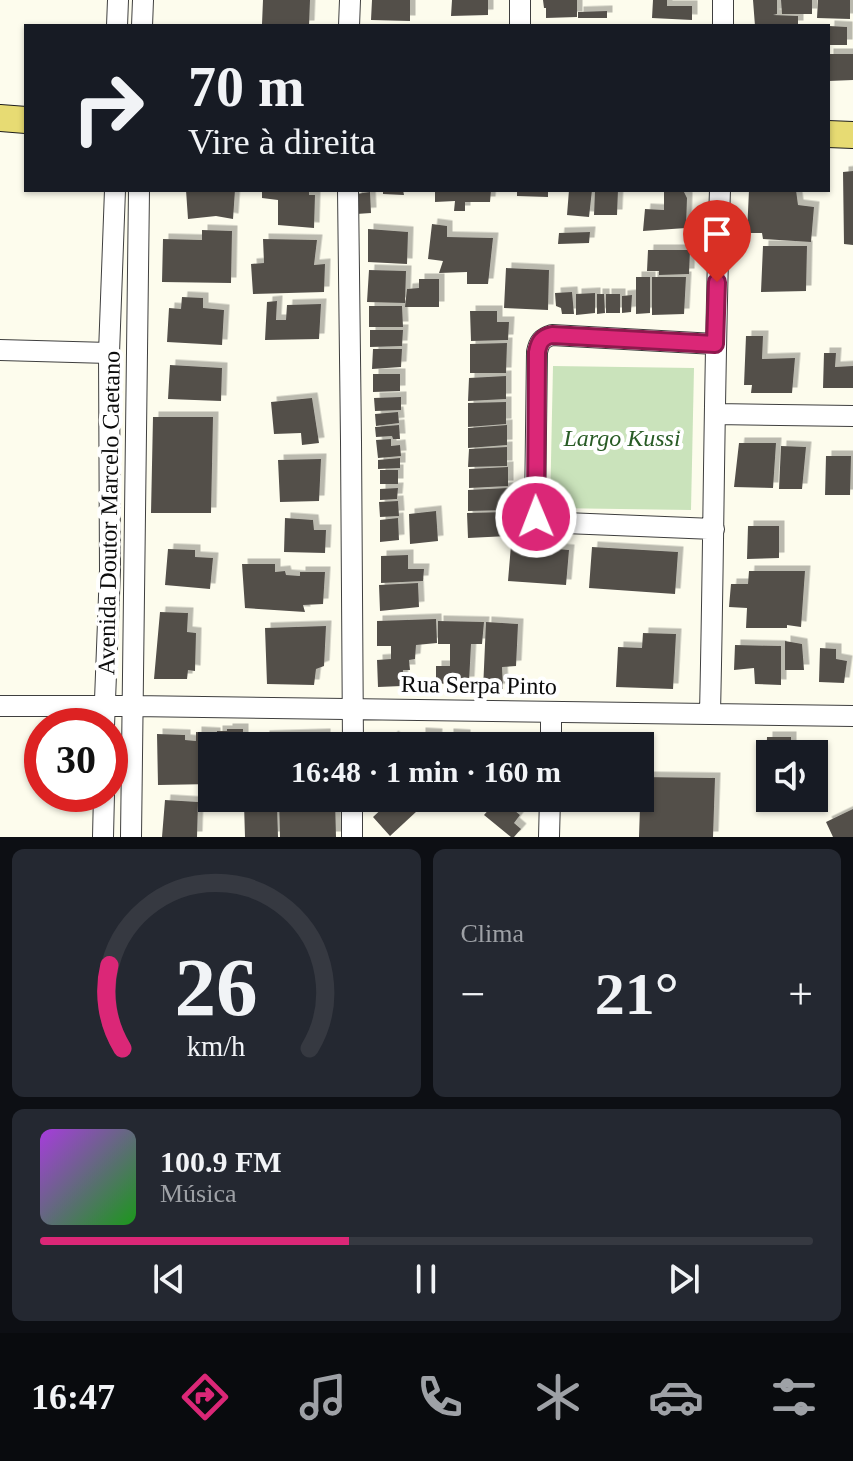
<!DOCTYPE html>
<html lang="pt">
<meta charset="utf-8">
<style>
body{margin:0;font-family:"Times New Roman",serif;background:#242831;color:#f1f3f6;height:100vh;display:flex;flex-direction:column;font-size:30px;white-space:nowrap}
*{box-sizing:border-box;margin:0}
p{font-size:26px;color:#9ea1a6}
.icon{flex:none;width:44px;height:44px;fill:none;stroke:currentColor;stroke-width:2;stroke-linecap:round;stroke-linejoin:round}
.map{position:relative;height:837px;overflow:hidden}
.details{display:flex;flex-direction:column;gap:12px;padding:12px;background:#0d0f14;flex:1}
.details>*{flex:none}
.guide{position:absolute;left:24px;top:24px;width:806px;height:168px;border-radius:0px;box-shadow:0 2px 6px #0004;background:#171b24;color:#f1f3f6;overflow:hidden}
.buttons{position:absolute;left:756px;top:740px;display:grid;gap:16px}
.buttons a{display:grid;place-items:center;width:72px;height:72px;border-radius:0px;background:#171b24;box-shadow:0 2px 6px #0004;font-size:40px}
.speed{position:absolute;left:24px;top:708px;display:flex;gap:16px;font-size:40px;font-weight:700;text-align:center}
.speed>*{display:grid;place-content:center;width:104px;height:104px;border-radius:50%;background:#171b24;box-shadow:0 2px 6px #0004;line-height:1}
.speed .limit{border:12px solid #d22;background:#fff;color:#111}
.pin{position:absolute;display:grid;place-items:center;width:68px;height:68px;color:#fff;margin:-82px -34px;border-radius:50% 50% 50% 0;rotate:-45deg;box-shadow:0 0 8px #0007}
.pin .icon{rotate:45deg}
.me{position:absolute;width:88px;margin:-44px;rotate:359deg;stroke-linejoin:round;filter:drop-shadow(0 0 6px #0008)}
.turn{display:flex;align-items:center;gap:28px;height:168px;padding:0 32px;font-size:36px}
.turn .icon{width:104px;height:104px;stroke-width:2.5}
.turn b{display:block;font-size:56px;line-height:68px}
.big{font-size:60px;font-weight:700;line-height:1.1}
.details .tile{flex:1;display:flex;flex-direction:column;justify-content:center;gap:12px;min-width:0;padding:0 28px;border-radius:12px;background:#242831}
.details .dial{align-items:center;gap:0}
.dial svg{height:208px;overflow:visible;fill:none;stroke:#363941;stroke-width:7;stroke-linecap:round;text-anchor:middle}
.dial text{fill:#f1f3f6;stroke:none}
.song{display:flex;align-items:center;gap:24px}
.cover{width:96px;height:96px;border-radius:12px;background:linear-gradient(135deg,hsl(280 70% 55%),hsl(120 70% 35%))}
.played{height:8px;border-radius:4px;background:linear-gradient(90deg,#db2777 40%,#363941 40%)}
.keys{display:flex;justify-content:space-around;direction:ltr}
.heat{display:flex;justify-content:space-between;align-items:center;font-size:44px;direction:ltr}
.details .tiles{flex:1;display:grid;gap:12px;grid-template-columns:1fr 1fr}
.tile:last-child{grid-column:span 2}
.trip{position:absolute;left:198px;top:732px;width:456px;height:80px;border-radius:0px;background:#171b24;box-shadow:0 2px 6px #0004;font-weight:700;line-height:80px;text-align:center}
.menu{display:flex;height:128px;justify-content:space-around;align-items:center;background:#090b0e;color:#9ea1a6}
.menu .icon{width:56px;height:56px}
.menu .current{color:#db2777}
.menu b{font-size:36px;color:#f1f3f6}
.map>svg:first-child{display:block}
</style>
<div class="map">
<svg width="853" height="837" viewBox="0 0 853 837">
<defs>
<filter id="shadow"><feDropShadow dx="5.5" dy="-5.5" stdDeviation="0" flood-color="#0004"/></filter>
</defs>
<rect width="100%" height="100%" fill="#fdfced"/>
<path fill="#cae3bb" d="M553,366L694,368L691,510L550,508Z"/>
<path fill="#534f4a" filter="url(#shadow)" d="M263,0H310L309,26H265V24H262Z
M372,0H410V21L371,20Z
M452,0H488V15L451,16Z
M543,0H577V17L546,18V8H544Z
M653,0H667V6H692V20L652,18Z
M753,0H777V14L773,15L798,16V26H755Z
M781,0H812V14H782Z
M818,0H850V19L817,18Z
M607,11V18H578V12Z
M829,26L847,27V45H828Z
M828,54H853V80L828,81Z
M853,171V245L844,244L843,172Z
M186,190H235L233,219L216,216L188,219Z
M262,190H309V195H315L314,228L278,225V200L262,198Z
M383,190H403L404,195L383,194Z
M435,190H491L490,202H465V211H454L455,201L435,202Z
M517,190H548V197L517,196Z
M569,190H592L589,217L567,215Z
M595,190H618L617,215H594Z
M664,190H683L687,198L686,228L643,231L645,209L664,210Z
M749,190H796L798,205L814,207L811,242L763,239L762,233H747Z
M370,192L371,213L356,214V194Z
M432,224L447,226V237L493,238L488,284H467V272L439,273L443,261L428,259Z
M368,229L408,232L407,264L368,262Z
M202,230L232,231L231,283L162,282L163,239L202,240Z
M590,232L589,243L558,244L559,233Z
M263,239L317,240L314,265L325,264L324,292L253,294L251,264L264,263Z
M763,246H807L806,291L761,292Z
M648,250H690L689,274L659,275V271H647Z
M506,268L549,270L548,310L504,308Z
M369,270L406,271L405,303L367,302Z
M636,277H650V313L636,314Z
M652,277H686L684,314L652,315Z
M419,279H439V307H405L407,289L419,288Z
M572,292L574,314H562L561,308L556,306L555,293Z
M595,293V313L576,315V294Z
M597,294H604L605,313L597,314Z
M606,294H620V313H606Z
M632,295L631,312L622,313V296Z
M182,297L203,298V308L224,310L222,345L167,342L169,308L181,309Z
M277,301L276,320H286L287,305L321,304L319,339L265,340L267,302Z
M369,306H402L403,327H369Z
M470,311H497V322H509L508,340L471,341Z
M370,330H403L402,346L370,347Z
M746,336H763L762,359L795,358L792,393H751L752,385H744Z
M507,343L506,373H470V344Z
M373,349H402L401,367L372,369Z
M824,353H836L835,367L853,366V388H823Z
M170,365L222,368L221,401L168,399Z
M373,374H400V391L373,392Z
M506,376V399L468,401L469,378Z
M401,397V410L375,411L374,398Z
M312,398L319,443L302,445L301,433L274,434L271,402Z
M506,402V424L468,427V403Z
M398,412L399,423L376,426L375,414Z
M153,417H213L211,513H151Z
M399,425L400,439H393L392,436L376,437L375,427Z
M507,425V445L468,448V428Z
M391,439V446L400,445L401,456L378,458L376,440Z
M739,443H776L773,488L734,487Z
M781,446L806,447L802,489H779Z
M507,447V466L468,467L469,449Z
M826,456H851L850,495H825Z
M400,458V468L378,469V460Z
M321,459L319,501L280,502L278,460Z
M508,467V486L469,488V469Z
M380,470H398V484H380Z
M398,488L397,499L380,500V489Z
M508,488V510L468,511V490Z
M398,501L399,516L380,517L379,502Z
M436,511L438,541L410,544L409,514Z
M507,512L508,536L468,538L467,513Z
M285,518L313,520L314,530H326L325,553L284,552Z
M398,518L399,540L380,542V520Z
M748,526H779V558L747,559Z
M511,545L569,550L566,585L508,581Z
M592,547L678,552L675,594L589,588Z
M168,549L195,550V557L213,558L210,589L165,585Z
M408,555V569H424L423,581L381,583V556Z
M242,564H275V572L285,571L286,575L300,576V572H325L323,604L303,605L305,612L245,608Z
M749,571H805L801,627L787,625V628H746L747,608L729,607L731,584H748Z
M418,583L419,607L380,611L379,585Z
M160,612L188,613L187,632L196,633L195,671L188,670L187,679H154Z
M436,619L437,643L416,645L415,659L409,660L410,670H403L402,686L378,687L377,660L391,659V646H377V621Z
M438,621L484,622L482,644H471L469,682L436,684V666H450V644H438Z
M486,622L518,624L516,666L502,667L503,689L483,690Z
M326,626L324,666L316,669L314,685L267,684L265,628Z
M643,633L676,634L673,689L616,687L618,647L642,648Z
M785,641L802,644L804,670H785Z
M735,645L781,646V685L755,684L754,668L734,670Z
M820,648L836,649V659L847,661L844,683L819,682Z
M227,729H243V746H217V731H227Z
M196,732L215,733V746H212V784L158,785L157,734L185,735V740L196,741Z
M420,733L437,734L436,746H420Z
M325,734V746H264V736Z
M448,734L465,735V746H438V738H448Z
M393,736L403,746H383Z
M767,737H791V754H770V798H790V808L765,807Z
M485,741H528V746H485Z
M641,777L715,778L713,837H639Z
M279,798H335L336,837H280Z
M364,798H408L418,810L390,836L373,817L387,804L363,803Z
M499,798L520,815L514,823L521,829L514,837H511L484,815Z
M165,800L198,802L197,837H162Z
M244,804L277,805L278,837H245Z
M853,809V837H833L826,822Z"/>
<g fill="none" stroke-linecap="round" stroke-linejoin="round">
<g stroke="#3f3f3f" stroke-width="22">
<path id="minor" d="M520,0V26
M117,26L118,0
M142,26L143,0
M349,26L350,0
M723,26V0
M348,190L351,441L353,746
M0,350L109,353
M715,414L853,416
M714,529L540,522L536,517L535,511L537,352C539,342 542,338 552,335L715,344
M0,706H133L853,716
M710,713C714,539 714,364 720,190
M104,726L110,570L109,353L115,190
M551,746V712
M103,837L104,794
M131,837L139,190
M352,837V798
M549,837L550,798"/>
</g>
<g stroke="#1d1d1d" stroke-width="28">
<path id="major" d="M0,118L26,120
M828,134L853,135"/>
</g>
<use href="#minor" stroke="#fff" stroke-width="20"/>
<use href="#major" stroke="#e7db73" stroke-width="26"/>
</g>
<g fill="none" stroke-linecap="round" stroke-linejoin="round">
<g stroke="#8e194d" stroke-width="20">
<path id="route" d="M536,517L537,352C539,342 542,337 552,335L715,344L717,282"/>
</g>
<use href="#route" stroke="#db2777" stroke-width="14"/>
</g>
<g text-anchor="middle" stroke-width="8" stroke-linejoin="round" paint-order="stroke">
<g font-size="24" font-style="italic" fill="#285b25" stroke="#fff">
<text x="622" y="446">Largo Kussi</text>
</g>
<g font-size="24" fill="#0c0c0c" stroke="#fff">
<text transform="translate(109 513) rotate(-89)" y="8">Avenida Doutor Marcelo Caetano</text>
<text transform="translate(479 685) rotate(1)" y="8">Rua Serpa Pinto</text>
</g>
</g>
</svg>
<div class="buttons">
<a><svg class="icon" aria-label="sound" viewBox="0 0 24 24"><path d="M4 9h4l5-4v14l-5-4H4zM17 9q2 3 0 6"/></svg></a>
</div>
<div class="speed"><div class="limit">30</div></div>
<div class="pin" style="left:717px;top:282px;background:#d93025"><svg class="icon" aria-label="arrive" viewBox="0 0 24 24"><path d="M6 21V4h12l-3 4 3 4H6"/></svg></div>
<svg class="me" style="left:536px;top:517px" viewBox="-20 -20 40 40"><circle r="17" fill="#db2777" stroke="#fff" stroke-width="3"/><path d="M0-11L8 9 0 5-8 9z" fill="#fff"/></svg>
<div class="trip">16:48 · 1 min · 160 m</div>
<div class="guide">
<div class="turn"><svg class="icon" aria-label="right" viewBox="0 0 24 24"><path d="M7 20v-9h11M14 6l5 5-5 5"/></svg><div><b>70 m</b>Vire à direita</div></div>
</div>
</div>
<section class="details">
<div class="tiles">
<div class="tile dial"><svg viewBox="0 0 100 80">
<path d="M14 69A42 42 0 1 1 86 69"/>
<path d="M14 69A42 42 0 0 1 9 37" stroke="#db2777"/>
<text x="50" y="56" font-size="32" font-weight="700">26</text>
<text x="50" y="72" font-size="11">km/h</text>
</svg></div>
<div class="tile"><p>Clima</p>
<div class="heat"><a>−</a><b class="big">21°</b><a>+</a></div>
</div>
<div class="tile">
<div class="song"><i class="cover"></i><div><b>100.9 FM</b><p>Música</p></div></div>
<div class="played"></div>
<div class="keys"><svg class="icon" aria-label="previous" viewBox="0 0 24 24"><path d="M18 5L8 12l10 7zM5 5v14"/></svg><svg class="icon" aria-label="pause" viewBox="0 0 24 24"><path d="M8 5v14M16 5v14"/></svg><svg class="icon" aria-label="next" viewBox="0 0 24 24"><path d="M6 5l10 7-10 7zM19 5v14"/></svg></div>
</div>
</div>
</section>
<nav class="menu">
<b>16:47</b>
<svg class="icon current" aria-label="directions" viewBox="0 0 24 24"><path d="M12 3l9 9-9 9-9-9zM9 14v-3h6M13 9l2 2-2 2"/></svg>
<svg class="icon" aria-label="music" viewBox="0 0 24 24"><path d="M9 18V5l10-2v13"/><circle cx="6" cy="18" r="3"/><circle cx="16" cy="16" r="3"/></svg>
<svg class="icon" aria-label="phone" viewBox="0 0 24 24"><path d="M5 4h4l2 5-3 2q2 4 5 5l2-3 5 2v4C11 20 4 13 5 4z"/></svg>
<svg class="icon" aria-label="climate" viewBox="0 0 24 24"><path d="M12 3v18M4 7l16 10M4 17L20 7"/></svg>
<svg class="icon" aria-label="car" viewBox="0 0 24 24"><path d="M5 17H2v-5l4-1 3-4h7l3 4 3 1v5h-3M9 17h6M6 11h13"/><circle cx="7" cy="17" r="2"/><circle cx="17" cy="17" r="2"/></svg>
<svg class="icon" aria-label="filters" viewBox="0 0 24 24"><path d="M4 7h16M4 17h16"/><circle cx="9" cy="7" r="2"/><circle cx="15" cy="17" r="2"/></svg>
</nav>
